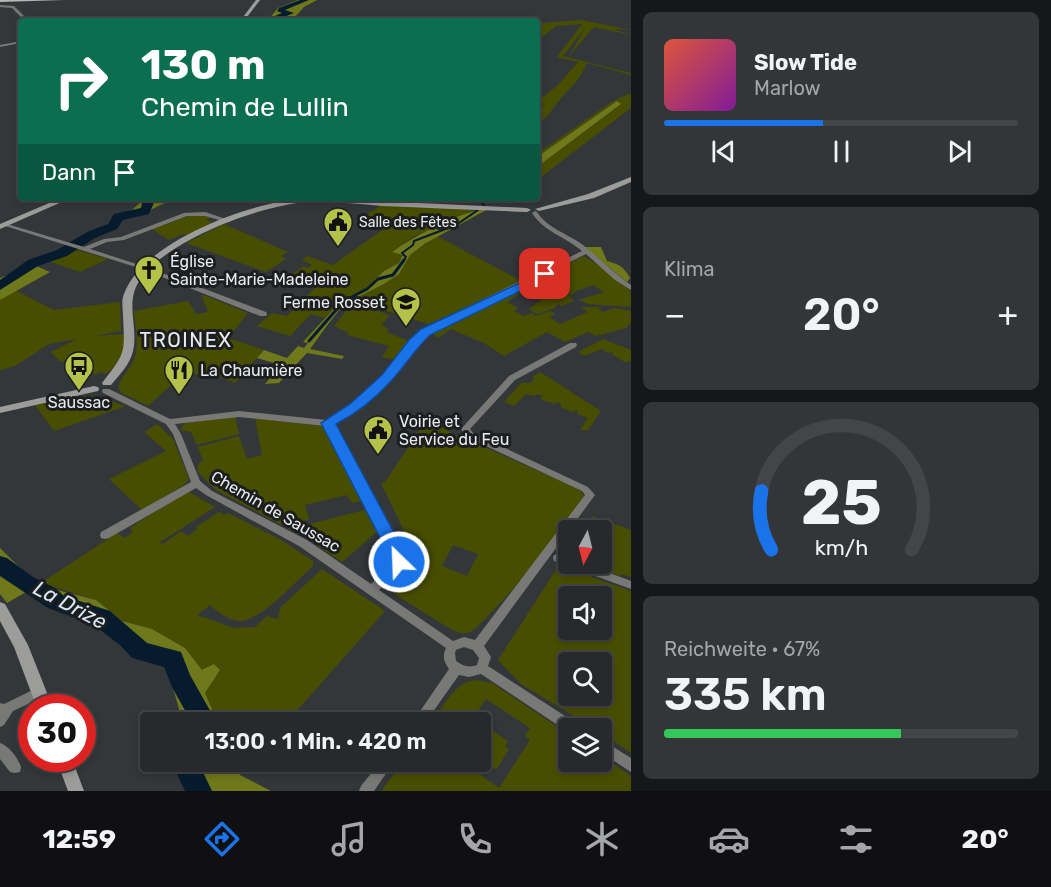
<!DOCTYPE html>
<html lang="de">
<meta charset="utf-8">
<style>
body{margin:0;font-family:Rubik,sans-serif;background:#333538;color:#f1f3f6;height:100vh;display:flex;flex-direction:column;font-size:22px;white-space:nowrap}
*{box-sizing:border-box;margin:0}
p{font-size:20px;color:#a4a6a9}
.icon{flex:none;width:33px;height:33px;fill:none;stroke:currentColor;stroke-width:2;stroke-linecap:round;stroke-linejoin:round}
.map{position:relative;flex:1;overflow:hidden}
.side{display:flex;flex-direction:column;gap:12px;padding:12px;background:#151718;width:420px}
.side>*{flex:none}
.banner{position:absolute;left:18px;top:18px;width:522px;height:183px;border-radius:6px;box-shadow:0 3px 9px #0003,0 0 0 2px #434548;background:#0b6e4f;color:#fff;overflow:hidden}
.needle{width:39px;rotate:187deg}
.tools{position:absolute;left:558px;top:520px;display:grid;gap:12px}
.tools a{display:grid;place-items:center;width:54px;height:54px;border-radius:6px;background:#27292c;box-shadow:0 3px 9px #0003,0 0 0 2px #434548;font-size:30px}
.speed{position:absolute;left:18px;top:694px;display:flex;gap:12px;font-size:30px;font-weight:700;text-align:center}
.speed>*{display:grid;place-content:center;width:78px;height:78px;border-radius:50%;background:#27292c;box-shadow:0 3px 9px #0003,0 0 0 2px #434548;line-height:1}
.speed .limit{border:9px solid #d22;background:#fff;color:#111}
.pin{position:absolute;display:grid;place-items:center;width:51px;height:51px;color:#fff;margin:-26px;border-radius:12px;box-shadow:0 3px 9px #0006}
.me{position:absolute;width:66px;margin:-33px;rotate:336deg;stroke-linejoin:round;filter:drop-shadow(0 0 4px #0008)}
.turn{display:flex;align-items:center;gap:21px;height:126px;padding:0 24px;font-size:27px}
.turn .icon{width:78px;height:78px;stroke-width:2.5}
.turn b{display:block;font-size:42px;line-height:51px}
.then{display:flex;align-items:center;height:57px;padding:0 24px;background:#0003;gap:12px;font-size:22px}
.big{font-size:45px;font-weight:600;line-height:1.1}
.side .tile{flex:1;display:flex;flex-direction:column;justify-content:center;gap:9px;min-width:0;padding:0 21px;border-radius:9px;background:#333538}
.side .dial{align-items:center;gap:0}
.dial svg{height:156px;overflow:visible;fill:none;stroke:#434548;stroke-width:7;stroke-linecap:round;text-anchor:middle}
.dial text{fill:#f1f3f6;stroke:none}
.song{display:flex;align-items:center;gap:18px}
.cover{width:72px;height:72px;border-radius:9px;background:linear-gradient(135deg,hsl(10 70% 55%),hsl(290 70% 35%))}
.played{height:6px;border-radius:3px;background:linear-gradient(90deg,#1a73e8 45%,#434548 45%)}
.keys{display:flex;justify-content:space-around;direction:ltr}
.heat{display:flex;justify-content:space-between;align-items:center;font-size:33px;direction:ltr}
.charge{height:9px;border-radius:4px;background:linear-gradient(90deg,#34c759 67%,#434548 0)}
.trip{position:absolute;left:140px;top:712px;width:351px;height:60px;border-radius:6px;background:#27292c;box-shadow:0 3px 9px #0003,0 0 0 2px #434548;font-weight:600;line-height:60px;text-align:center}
.tab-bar{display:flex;height:96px;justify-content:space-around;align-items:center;background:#101012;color:#a4a6a9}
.tab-bar .icon{width:42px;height:42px}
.tab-bar .active{color:#1a73e8}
.tab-bar b{font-size:27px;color:#f1f3f6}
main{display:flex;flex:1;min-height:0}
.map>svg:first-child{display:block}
</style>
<main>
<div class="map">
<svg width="631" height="791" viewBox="0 0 631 791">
<rect width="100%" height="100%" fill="#34373a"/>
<path fill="#484e00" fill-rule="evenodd" d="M581,20L631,30L613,29L631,35L594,27L569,56L586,27L563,56L631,73V75L587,63C578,83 571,86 558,102C550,112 548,117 537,125V121L544,116L538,115L544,104L537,102V96L543,97L558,85L578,62L557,57L582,24L556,26L541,38L537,37L540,36L537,33L542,34V23Z
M631,93V108L537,180V167L620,105L617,101L537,157V154L613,101Z
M383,204L475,210L415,236L393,251L404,255L399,263L384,271L365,289L342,300L324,318L311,314L290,336L257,326L272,313L287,316L326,277L313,273L310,276L305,275L295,283L285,279L304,266L308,268L312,265L302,260L307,256L333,265L385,228L362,218Z
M194,214L211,217L206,220L213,222L187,236L183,234L169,240L152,229Z
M224,224L288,252L281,256L286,259L266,272L186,243Z
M437,236L523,282L428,324L352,300L384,284L399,274L410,255Z
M74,249L108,259L80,272L45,260Z
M583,256L606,269L631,291V307L588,304L579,300L604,292L593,285L576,291L572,295L555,287L550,290L546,289L550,286L540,281L537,283L541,285L538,287L549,291L544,293L530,285Z
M556,289L569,295L574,301L562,306L558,304L555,308L537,314L529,309Z
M15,290L54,310L120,302L121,331L95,336L125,334C125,352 122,363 105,374L101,372L95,375L83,358L79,359L77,356L61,362L51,352L77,339L49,344L15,366L0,370V300Z
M517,291L520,293L507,302L518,308L514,311L524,316L532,313L536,316L551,311L555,314L549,317L560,324L588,312L581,307H602L598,309L603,312L615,308L631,311V322L626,328L596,336L588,332L565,342L547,332L504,356L484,343L451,329L438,338L431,333Z
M201,294L248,313L228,338L264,350L235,383L215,375L209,379L187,371L148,406L122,393L118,388C121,376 130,370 134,359C140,345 135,326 134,311L188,301L196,314L208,312Z
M353,303L390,315L381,325L389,329L386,332L409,341L395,360L382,357L389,346L347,335L349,333L334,326Z
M603,339L631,350V361L625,362L611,354L614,352L612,351L609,353L602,349L584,356L578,352Z
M540,372L601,411L588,430H580L588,418L577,414L578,411L576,410L573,412L560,407L562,404L557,402L554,404L540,399L543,396L538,394L534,396L526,394L514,406L504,402L521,383H531L534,379L533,376Z
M85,396L97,397L126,406L54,431L35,405Z
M235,416L239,434L197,445L191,432L180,430L185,423Z
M255,418L322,426L327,430L363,501L352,503L347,495L305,505L309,519L299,522L302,526L368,509L379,530L342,562L308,539L216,490L198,472V464L203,461L198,447L239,436L247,459L262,455Z
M427,419L466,441L468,440L570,485L581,491L584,496C579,512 485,626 470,632C464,635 458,632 452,630L393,593L421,567L415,558H407L396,537V534L405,533L381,483L385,482ZM453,545L478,554L467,576L442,566Z
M157,424L173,439L189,479L184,485L142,510L109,479L166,451L144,432Z
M187,491L215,507L160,542L163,544L181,531L188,536L197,529L196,527L219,512L225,515L228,513L281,540L313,561V566C298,579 258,624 238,621C227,619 218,612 210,605L197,615L234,628L255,627L267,616L278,619L280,608L322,569L385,611L286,723H218L205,693L220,671L202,670L185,648L152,629L122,621L96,600L41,583L117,533L125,538L133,532L130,528Z
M592,516L631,530V577L621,574L620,576L588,564H602V531H586Z
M559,565L631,591V753L602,733V729H595L521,684L498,660ZM568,597H602V630H568ZM568,663H602V696H568Z
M474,680L492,683L568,734V762H602V756L631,776V791H381L403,762H463L499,788L530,740L525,736L530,728L486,699L475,715L480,719L479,722L508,741L505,746L509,749L497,769C474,766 480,740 480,723H443L435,717C446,702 455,684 474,680Z"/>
<path fill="#6f781a" d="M298,0H317L304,7L293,19L295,21H267L278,8Z
M617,101L621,104L537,167V157Z
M175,198L144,213L119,218L115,217L132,210L144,199Z
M488,209L426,243L410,255L399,274L384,284L352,300L348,297L365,289L384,271L399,263L403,255L392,252C414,236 462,210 488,209Z
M584,247H601L607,261C619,264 624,267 630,278L627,282Z
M34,265L50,272L0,300V278Z
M342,300L347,302C332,317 323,332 310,349L344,356L342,359L307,353L279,383L265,384L281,365L257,358L264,350L287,358L298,346L304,348L308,343L303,342Z
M0,548L27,575L54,589L96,600L122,621L152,629L185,648L202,670L214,664L220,670L205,693L218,723H183L168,670L163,665L136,658L100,622L87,614L74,613L39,600L28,591L7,603L0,594Z
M181,762H235L240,775L271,791H185Z"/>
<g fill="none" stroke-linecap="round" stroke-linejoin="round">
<path stroke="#061c2e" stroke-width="2" d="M504,200L506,198
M484,205L481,202L488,200
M403,262L406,257L402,253L413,245L414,241L456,225L478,210"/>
<path stroke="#061c2e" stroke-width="3" d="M309,341L344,301L367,289L378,279L393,275L404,260"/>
<path stroke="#061c2e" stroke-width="4.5" d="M184,687L191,683"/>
<path fill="#061c2e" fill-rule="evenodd" d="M300,0H309L285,10L294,13L284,17L289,21H276L277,19L275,16L282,13L277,11L279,8Z
M143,198H156L149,214L123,220L117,229L95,238L67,256L38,266L0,290V280L28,260L57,250L87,232L108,224L114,214L141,208Z
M0,556L7,558L33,577L55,588L64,596L110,611L147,643L181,652L190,675L217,723H192L172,687L164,667L132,658L121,646L94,625L48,608L0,576Z
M175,762H201L200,766L212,791H185L174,768Z"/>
<path fill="#787876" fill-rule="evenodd" d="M0,5L14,6L29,21H25L12,8L0,7Z
M245,18L244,20L221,21L223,20Z
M21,41V43L0,47V45Z
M535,211L537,212C548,229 567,233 583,245C599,258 614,273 631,285V290L615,280L586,254L434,330C415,344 405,363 390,380C373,398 353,411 333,424L404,557L402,567L379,590L453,641L464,637L475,640L585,495L582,491L467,437L461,429L509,376L570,343H576L577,345L576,347L515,380L470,429L473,433L588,487L595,495L484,646L491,657L488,666L579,725L581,729H568V732L481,674L469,677L459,675L425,723H412L449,669C444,662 442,656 446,648L299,546L206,495L196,488L109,538L105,539L101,538L100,535L101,532L191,482L173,434L166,424L103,393L102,391L103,389H109L170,419L239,411L327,420L349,406L371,389L385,375L416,337L428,326L582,251C566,237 544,232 532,213ZM239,417L325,426L394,557L393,562L371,584L307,540L212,491L200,481L181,434L175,424ZM464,647L473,650L479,658L477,665C469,668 463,666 456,661L455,653L456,650Z
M205,212L229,220L226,222L205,216H187L124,240L107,242L90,249L146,267L266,312L267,314L266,316H260L142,269L2,225L5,223L7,224L84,247L104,239L121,237L184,213Z
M558,554L568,558V564H586L631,581V589L554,561L553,558L554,555Z
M39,687L43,689L45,693L43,697L13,711L4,725L0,727V703L4,704Z
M602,740L631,758V772L602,753Z
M0,743C9,746 18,758 21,767L20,772L15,773L10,772L0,759Z
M380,762H394L374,791H359L361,786Z"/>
<path fill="#9c9d9a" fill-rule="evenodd" d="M256,0H260L244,21H240Z
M631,177V182L594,198L539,211L535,209L588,194Z
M61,198H71L0,229V224Z
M313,198L527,208L531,210L527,212C479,210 430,208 382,206C358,204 333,201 309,202C263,204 170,239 142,277C123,301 139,325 133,351C130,365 119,375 111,385H103L102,383C125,353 125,355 123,316C123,309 121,301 124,294C143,240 260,198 313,198Z
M94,386L98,387L99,389L98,391L0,413V407Z
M0,602L5,604L28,645L53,708H37L14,647L0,621Z
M56,759H72L84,791H68Z"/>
<path fill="#b8b9b5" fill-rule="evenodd" d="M0,0H64L0,2Z"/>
</g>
<path fill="#1a73e8" stroke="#114b97" stroke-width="1.5" d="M545,271L549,272V277L430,335C415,349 405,366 391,381C375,399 357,413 336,424L407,557L405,567L399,569L393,567L390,557L321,423L350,404L382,375L409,340L421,329Z"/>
<defs>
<g id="civic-pin" transform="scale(1.5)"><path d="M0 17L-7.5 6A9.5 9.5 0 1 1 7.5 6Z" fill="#b4c24a" stroke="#1d1e1f"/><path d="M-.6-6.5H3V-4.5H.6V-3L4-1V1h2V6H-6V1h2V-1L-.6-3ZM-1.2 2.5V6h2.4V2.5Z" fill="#111"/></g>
<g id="church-pin" transform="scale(1.5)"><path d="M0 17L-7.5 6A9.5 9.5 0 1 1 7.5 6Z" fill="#b4c24a" stroke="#1d1e1f"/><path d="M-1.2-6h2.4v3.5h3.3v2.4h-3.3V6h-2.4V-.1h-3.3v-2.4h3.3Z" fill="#111"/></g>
<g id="school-pin" transform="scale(1.5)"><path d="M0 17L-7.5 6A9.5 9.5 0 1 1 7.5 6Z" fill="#b4c24a" stroke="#1d1e1f"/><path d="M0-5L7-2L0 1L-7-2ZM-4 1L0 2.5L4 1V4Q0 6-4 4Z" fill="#111"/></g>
<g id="bus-pin" transform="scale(1.5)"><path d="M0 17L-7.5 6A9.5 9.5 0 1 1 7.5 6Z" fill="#b4c24a" stroke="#1d1e1f"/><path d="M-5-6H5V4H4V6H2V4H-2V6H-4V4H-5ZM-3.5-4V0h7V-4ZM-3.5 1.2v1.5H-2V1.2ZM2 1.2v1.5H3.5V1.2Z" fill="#111"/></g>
<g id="restaurant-pin" transform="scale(1.5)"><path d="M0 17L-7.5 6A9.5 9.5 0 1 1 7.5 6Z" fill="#b4c24a" stroke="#1d1e1f"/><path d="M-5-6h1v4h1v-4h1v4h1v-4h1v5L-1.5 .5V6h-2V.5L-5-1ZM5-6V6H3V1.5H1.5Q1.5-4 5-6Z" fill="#111"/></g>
</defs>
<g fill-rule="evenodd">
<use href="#civic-pin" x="338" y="222"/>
<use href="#church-pin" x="149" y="270"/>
<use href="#school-pin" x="406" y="302"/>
<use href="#bus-pin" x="79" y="366"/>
<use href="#restaurant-pin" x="179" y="370"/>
<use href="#civic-pin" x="378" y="430"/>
</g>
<g text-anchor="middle" stroke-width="6" stroke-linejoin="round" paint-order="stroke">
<g font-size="14" fill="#e9eaec" stroke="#1d1e1f" text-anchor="start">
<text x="359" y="227">Salle des Fêtes</text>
</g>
<g font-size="16" fill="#e9eaec" stroke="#1d1e1f" text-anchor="start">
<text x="170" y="267">Église<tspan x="170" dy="18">Sainte-Marie-Madeleine</tspan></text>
<text x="385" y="308" text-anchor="end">Ferme Rosset</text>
<text x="200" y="376">La Chaumière</text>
<text x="79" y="408" text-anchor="middle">Saussac</text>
<text x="399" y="427">Voirie et<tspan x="399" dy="18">Service du Feu</tspan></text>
</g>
<g font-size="16" fill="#e9eaec" stroke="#1d1e1f">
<text transform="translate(276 511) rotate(30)" y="6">Chemin de Saussac</text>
</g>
<g font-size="20" letter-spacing="1.5" fill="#e9eaec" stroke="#1d1e1f">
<text x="186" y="347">TROINEX</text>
</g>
<g font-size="21" font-style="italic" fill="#d6e7f7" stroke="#1d1e1f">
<text transform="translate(70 605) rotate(28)" y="7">La Drize</text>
</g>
</g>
</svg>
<div class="tools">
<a><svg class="needle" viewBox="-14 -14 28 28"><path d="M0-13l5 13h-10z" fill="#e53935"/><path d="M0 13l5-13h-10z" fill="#a4a6a9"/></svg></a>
<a><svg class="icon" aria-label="sound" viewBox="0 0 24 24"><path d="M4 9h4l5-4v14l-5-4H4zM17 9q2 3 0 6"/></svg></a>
<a><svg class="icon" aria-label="search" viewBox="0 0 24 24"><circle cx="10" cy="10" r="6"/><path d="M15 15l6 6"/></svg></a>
<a><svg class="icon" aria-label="layers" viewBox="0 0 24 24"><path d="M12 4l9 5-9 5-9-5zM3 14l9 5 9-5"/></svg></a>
</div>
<div class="speed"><div class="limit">30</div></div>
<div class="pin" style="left:545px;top:274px;background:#d93025"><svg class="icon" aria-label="arrive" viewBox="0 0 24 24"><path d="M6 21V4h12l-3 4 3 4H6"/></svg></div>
<svg class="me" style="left:399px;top:562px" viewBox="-20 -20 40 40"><circle r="17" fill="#1a73e8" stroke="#fff" stroke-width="3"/><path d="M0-11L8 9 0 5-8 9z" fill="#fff"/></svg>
<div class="trip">13:00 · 1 Min. · 420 m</div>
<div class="banner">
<div class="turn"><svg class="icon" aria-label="right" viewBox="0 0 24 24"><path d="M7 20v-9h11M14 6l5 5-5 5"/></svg><div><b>130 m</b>Chemin de Lullin</div></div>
<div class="then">Dann<svg class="icon" aria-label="arrive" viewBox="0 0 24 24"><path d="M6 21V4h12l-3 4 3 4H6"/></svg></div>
</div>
</div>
<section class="side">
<div class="tile">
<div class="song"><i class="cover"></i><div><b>Slow Tide</b><p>Marlow</p></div></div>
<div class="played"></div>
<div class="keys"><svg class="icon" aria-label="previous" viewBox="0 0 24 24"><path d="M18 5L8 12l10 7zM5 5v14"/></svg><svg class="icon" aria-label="pause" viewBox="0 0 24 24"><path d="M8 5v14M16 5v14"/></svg><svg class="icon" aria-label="next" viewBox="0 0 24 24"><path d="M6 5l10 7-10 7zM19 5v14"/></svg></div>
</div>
<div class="tile"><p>Klima</p>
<div class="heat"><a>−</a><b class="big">20°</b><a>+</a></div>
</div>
<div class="tile dial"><svg viewBox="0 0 100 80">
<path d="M14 69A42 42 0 1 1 86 69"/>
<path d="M14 69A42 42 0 0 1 9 39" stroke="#1a73e8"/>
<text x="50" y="56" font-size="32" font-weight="700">25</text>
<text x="50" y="72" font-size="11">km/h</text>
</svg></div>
<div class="tile"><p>Reichweite · 67%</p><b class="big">335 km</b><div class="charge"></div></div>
</section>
</main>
<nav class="tab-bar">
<b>12:59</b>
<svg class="icon active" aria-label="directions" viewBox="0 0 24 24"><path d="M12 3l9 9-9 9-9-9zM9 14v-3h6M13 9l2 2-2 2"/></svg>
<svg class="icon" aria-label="music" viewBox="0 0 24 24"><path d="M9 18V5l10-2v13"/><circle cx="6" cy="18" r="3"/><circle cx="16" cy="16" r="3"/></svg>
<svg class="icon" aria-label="phone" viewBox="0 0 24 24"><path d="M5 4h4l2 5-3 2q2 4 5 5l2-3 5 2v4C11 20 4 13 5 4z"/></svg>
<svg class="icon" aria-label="climate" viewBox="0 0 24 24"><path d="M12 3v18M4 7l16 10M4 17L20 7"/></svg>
<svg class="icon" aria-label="car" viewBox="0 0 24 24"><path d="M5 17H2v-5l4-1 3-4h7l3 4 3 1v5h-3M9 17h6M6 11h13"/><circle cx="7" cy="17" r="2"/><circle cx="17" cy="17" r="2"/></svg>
<svg class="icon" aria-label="filters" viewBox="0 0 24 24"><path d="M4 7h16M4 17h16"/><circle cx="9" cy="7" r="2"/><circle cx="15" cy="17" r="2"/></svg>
<b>20°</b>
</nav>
